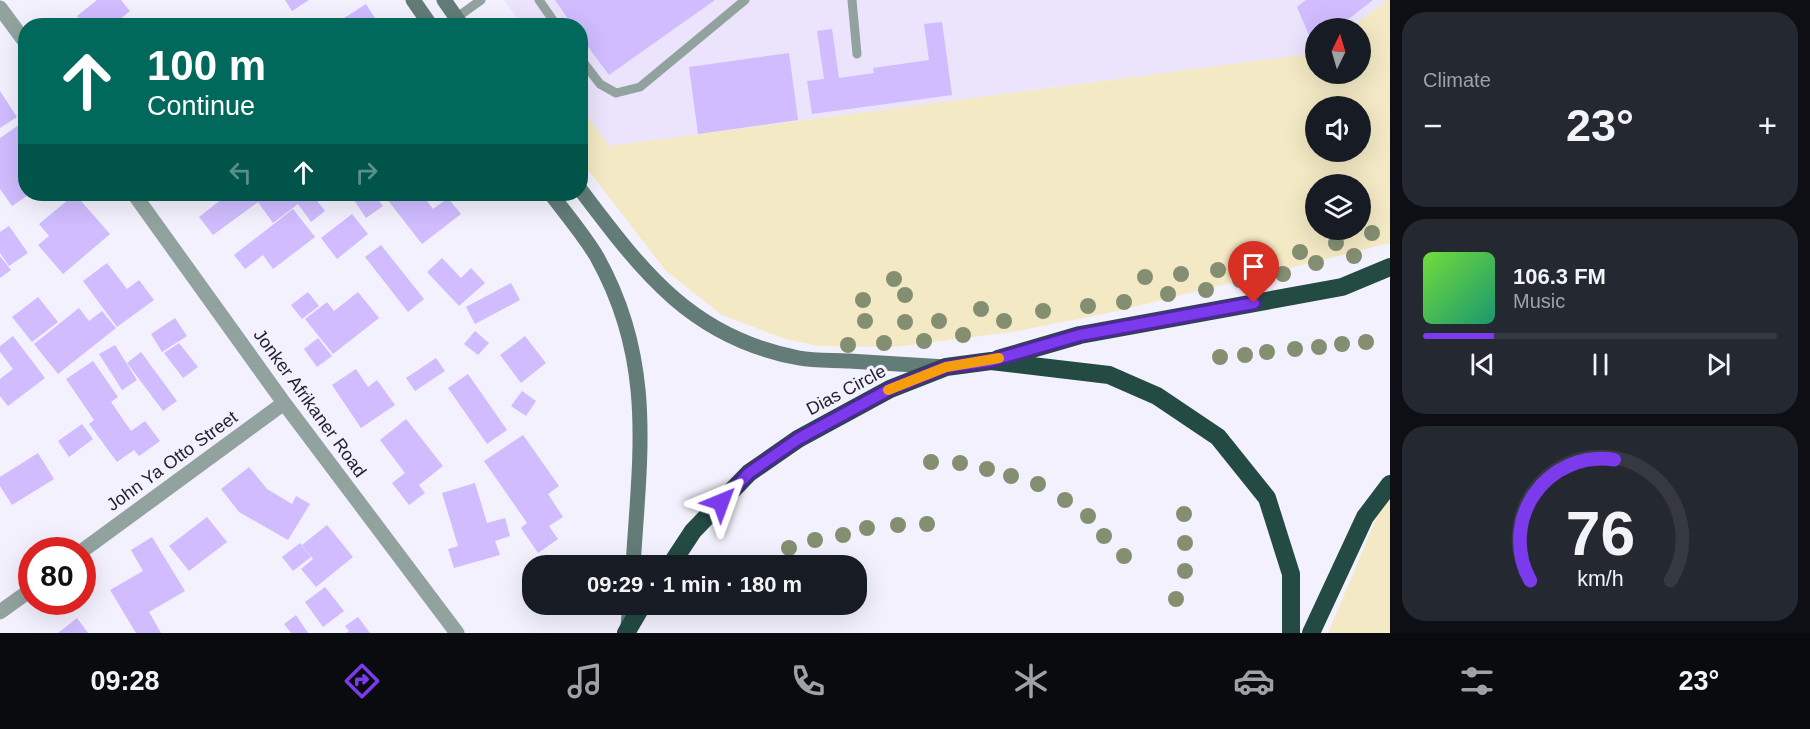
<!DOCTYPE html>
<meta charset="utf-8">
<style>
body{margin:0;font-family:Helvetica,sans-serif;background:#242831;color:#f1f3f6;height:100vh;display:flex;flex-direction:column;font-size:22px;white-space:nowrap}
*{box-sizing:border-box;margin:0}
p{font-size:20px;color:#9ea1a6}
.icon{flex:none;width:33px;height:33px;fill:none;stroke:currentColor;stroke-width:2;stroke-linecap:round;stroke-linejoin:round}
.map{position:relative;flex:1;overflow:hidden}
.side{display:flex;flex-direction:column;gap:12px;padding:12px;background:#0d0f14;width:420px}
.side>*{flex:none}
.guide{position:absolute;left:18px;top:18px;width:570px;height:183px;border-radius:24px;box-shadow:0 6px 24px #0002;background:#00695c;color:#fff;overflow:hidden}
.needle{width:39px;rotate:5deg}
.buttons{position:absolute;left:1305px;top:18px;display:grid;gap:12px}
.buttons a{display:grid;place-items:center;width:66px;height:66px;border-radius:50%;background:#171b24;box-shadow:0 6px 24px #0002;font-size:30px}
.speed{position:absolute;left:18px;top:537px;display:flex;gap:12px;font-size:30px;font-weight:700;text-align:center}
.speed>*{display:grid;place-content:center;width:78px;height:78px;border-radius:50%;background:#171b24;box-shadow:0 6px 24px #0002;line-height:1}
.speed .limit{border:9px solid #d22;background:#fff;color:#111}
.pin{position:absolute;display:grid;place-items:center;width:51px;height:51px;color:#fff;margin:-62px -26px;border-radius:50% 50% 50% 0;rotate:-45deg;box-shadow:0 0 6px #0007}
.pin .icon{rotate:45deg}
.me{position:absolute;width:66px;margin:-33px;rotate:44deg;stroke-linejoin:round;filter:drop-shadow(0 0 4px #0008)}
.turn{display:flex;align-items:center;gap:21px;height:126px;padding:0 30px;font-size:27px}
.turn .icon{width:78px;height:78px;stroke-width:2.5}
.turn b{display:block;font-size:42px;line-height:51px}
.lanes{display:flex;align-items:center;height:57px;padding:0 30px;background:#0003;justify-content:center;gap:30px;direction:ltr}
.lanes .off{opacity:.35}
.big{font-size:45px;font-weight:700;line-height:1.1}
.side .card{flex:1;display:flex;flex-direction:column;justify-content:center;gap:9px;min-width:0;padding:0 21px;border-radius:24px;background:#242831}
.side .dial{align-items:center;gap:0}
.dial svg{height:156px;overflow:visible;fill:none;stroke:#363941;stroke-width:7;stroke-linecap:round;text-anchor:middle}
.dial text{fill:#f1f3f6;stroke:none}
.song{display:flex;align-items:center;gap:18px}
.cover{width:72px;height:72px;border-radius:9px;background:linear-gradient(135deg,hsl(100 70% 55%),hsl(160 70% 35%))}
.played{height:6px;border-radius:3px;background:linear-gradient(90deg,#7c3aed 20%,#363941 20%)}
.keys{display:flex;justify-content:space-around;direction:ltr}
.heat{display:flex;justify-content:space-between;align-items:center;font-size:33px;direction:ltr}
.trip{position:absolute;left:522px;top:555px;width:345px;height:60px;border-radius:24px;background:#171b24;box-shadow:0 6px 24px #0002;font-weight:700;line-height:60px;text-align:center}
.menu{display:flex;height:96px;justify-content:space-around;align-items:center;background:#090b0e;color:#9ea1a6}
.menu .icon{width:42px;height:42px}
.menu .selected{color:#7c3aed}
.menu b{font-size:27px;color:#f1f3f6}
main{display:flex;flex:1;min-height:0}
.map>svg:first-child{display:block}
</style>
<main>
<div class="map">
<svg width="1390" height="633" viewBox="0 0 1390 633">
<rect width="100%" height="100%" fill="#f4f1fe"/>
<path fill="#ebe4fc" d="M504,0H1387L1350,28H1316L1315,53L608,146L581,107L580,26L522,25Z"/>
<path fill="#f3e9c4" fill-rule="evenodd" d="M1387,0H1390V243L1113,312L1012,332L895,347L819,346L785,339L722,315L666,271L581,161V107L609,146L1315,53L1316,74H1360V28H1350ZM1316,106H1360V152H1316ZM1316,184H1360V230H1316Z
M1390,498V633H1328L1378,514Z"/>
<path fill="#d0bcff" d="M97,0H121L130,11L112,26H85L77,16Z
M285,0H309L292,11Z
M555,0H715L609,75L580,36V26H573Z
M1306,0H1373L1337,28H1316L1314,47L1297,7Z
M366,4L380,26H345L341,20Z
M942,22L952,95L812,114L807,81L824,79L817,31L832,29L839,78L874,73L873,68L929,60L924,24Z
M789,53L798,120L698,134L689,67Z
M0,91L17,117L0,128Z
M26,120V194H30L12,206L0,189V138Z
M75,194L110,234L63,274L38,245L49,236L39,224Z
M218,194H312L325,211L311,222L298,204L273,223L258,202L213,235L199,217L222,199Z
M357,194H374L383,206L366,218L352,197Z
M383,194H422L433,209L448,198L461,214L422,244Z
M293,209L315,237L273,269L263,255L245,269L234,255Z
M352,214L368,234L337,259L321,238Z
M9,226L28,253L9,266L0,253V232Z
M381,245L424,299L408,312L365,257Z
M0,256L11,270L0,278Z
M442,258L461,278L471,268L485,283L459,306L427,272Z
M107,263L127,289L139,280L154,300L117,327L83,281Z
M511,283L520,300L475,324L466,307Z
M308,292L319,306L302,319L291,305Z
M358,292L379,318L333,354L305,319L327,302L334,311Z
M38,297L58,322L32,342L12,317Z
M79,308L89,321L102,311L116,328L58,374L34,344Z
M175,318L187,336L162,352L151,334Z
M475,331L489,343L478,355L464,344Z
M13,336L45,378L8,406L0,396V379L13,369L0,352V346Z
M525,336L546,363L521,383L500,355Z
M318,338L332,356L317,367L304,349Z
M179,343L198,367L183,378L164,353Z
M115,345L137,380L122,390L99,354Z
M141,352L177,401L163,411L127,363Z
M436,358L445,371L415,391L406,378Z
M93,361L118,397L111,402L131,431L145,421L160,441L139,456L134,450L117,462L89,424L94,420L66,379Z
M356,369L368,387L377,380L395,405L361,428L332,385Z
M468,374L507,430L487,444L448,388Z
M522,391L536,401L526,416L511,406Z
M406,419L443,466L419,485L425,493L409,505L392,483L405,473L380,440Z
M82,424L93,439L69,457L58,441Z
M523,435L559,486L548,494L563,517L549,526L558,539L538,553L521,528L527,523L484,461Z
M38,453L54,479L12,505L0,486V477Z
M249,467L267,489L292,504L296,496L310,504L288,540L239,512L221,489Z
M475,483L487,523L505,518L510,536L495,541L500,555L454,568L448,549L458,546L442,493Z
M207,517L227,542L189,571L169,546Z
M327,525L353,557L316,587L301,569L313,559L302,545Z
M152,537L185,591L149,612L161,633H136L110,590L143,571L131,550Z
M300,543L311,557L293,571L282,557Z
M325,587L344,611L323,627L305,602Z
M296,615L308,633H291L284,624Z
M358,617L370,633H346L349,631L345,626Z
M77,618L88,633H58Z"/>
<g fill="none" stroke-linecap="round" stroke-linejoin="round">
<path stroke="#92a39f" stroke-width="9" d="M539,0L557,26
M852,0L857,54
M456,18L481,0
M580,58L600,84L616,93L640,87L745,0"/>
<path stroke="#92a39f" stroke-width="15" d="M0,8L26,43
M134,194L284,403L457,633
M82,551L284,403
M0,612L32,589"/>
<path stroke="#637c77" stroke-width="15" d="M413,0L431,26
M444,0L462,26
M580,189C642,271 691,338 799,358C815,361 833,360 849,361C881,363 914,365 946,367
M551,194C566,214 584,235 597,257C655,361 640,453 633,566
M628,626L630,604"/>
<path stroke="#244a44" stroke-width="18" d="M998,359L1080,335L1342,287L1390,267
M670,566L693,531L749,473L798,439L890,389L946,367L991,361L1109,375L1157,396L1218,437L1267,498L1291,574V633
M626,633L643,604
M1311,633L1365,517L1390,484"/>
</g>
<g fill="#848f72">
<circle cx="1372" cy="233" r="8"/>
<circle cx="1336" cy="243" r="8"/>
<circle cx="1300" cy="252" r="8"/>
<circle cx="1354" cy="256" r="8"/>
<circle cx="1253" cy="260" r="8"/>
<circle cx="1316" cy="263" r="8"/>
<circle cx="1218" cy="270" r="8"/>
<circle cx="1181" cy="274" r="8"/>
<circle cx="1283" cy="274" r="8"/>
<circle cx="1145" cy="277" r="8"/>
<circle cx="894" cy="279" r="8"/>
<circle cx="1240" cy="280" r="8"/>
<circle cx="1206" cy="290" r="8"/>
<circle cx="1168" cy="294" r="8"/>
<circle cx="905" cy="295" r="8"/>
<circle cx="863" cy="300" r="8"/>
<circle cx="1124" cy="302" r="8"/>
<circle cx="1088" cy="306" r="8"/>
<circle cx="981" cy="309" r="8"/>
<circle cx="1043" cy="311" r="8"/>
<circle cx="865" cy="321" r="8"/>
<circle cx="939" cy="321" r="8"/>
<circle cx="1004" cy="321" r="8"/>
<circle cx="905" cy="322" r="8"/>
<circle cx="963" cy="335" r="8"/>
<circle cx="924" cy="341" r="8"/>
<circle cx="1366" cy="342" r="8"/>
<circle cx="884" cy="343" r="8"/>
<circle cx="1342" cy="344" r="8"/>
<circle cx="848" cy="345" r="8"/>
<circle cx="1319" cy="347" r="8"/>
<circle cx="1295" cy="349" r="8"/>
<circle cx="1267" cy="352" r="8"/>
<circle cx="1245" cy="355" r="8"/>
<circle cx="1220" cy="357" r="8"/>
<circle cx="931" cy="462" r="8"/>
<circle cx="960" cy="463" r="8"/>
<circle cx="987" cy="469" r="8"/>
<circle cx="1011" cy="476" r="8"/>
<circle cx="1038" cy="484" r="8"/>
<circle cx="1065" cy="500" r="8"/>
<circle cx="1184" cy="514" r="8"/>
<circle cx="1088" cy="516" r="8"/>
<circle cx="927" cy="524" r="8"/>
<circle cx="898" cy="525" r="8"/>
<circle cx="867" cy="528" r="8"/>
<circle cx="843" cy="535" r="8"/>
<circle cx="1104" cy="536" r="8"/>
<circle cx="815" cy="540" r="8"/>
<circle cx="1185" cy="543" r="8"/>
<circle cx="789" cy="548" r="8"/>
<circle cx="1124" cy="556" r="8"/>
<circle cx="1185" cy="571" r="8"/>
<circle cx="1176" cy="599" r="8"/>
</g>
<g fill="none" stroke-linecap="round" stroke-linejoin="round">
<g stroke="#51269a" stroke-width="15">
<path id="route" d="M721,502L749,473L798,439L890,389L946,367L990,361L1080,335L1254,303"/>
</g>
<use href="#route" stroke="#7c3aed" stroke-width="10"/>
<path stroke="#f59e0b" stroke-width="10" d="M888,390L946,367L999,358"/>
</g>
<g text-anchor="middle" stroke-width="6" stroke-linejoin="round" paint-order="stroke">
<g font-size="18" fill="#221f2b" stroke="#f4f1fe">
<text transform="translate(846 390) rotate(-28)" y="6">Dias Circle</text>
<text transform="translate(310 403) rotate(54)" y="6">Jonker Afrikaner Road</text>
<text transform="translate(172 461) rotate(-36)" y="6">John Ya Otto Street</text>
</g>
</g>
</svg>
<div class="buttons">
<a><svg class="needle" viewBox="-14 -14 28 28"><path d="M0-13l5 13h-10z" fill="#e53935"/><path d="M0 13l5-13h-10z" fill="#9ea1a6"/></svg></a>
<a><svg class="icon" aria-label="sound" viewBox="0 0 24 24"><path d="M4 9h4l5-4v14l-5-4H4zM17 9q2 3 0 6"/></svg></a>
<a><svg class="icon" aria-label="layers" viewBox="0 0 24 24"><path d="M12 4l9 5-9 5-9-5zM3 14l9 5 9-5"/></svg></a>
</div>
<div class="speed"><div class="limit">80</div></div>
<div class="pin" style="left:1254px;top:303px;background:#d93025"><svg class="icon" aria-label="arrive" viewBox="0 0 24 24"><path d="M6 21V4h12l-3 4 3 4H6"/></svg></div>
<svg class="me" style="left:721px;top:502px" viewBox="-20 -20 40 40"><path d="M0-17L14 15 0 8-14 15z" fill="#7c3aed" stroke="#fff" stroke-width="4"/></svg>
<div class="trip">09:29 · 1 min · 180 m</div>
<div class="guide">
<div class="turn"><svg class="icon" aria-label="ahead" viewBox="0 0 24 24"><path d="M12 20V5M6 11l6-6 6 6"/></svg><div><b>100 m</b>Continue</div></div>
<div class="lanes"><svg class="icon off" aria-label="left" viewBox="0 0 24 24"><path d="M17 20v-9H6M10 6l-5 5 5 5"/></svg><svg class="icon" aria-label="ahead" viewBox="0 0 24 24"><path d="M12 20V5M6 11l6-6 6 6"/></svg><svg class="icon off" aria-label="right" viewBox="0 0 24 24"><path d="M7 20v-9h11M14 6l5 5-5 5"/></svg></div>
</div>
</div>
<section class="side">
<div class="card"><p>Climate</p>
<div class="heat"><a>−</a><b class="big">23°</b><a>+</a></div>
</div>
<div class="card">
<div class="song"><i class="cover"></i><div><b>106.3 FM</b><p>Music</p></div></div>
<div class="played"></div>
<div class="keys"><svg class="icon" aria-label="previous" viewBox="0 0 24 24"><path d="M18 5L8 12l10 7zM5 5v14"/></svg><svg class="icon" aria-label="pause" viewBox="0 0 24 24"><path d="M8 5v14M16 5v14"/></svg><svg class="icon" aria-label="next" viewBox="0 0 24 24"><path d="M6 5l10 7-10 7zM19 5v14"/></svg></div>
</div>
<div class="card dial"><svg viewBox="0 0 100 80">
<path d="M14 69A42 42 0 1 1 86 69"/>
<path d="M14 69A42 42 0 0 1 57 7" stroke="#7c3aed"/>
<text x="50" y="56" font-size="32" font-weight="700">76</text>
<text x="50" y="72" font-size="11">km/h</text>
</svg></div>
</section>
</main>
<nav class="menu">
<b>09:28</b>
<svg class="icon selected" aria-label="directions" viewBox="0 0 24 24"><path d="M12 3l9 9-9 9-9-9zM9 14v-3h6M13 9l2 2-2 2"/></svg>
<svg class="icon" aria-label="music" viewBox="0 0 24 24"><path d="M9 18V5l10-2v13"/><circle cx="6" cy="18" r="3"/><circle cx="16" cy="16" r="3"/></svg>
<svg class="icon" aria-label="phone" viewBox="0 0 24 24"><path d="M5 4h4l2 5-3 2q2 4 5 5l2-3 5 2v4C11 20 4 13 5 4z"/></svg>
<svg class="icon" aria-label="climate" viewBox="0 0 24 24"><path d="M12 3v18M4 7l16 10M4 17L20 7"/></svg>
<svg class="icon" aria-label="car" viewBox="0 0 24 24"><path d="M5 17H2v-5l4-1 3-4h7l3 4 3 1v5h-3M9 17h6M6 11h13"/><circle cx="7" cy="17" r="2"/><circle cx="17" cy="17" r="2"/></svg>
<svg class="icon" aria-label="filters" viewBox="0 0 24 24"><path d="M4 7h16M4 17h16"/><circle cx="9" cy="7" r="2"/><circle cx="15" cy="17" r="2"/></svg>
<b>23°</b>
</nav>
